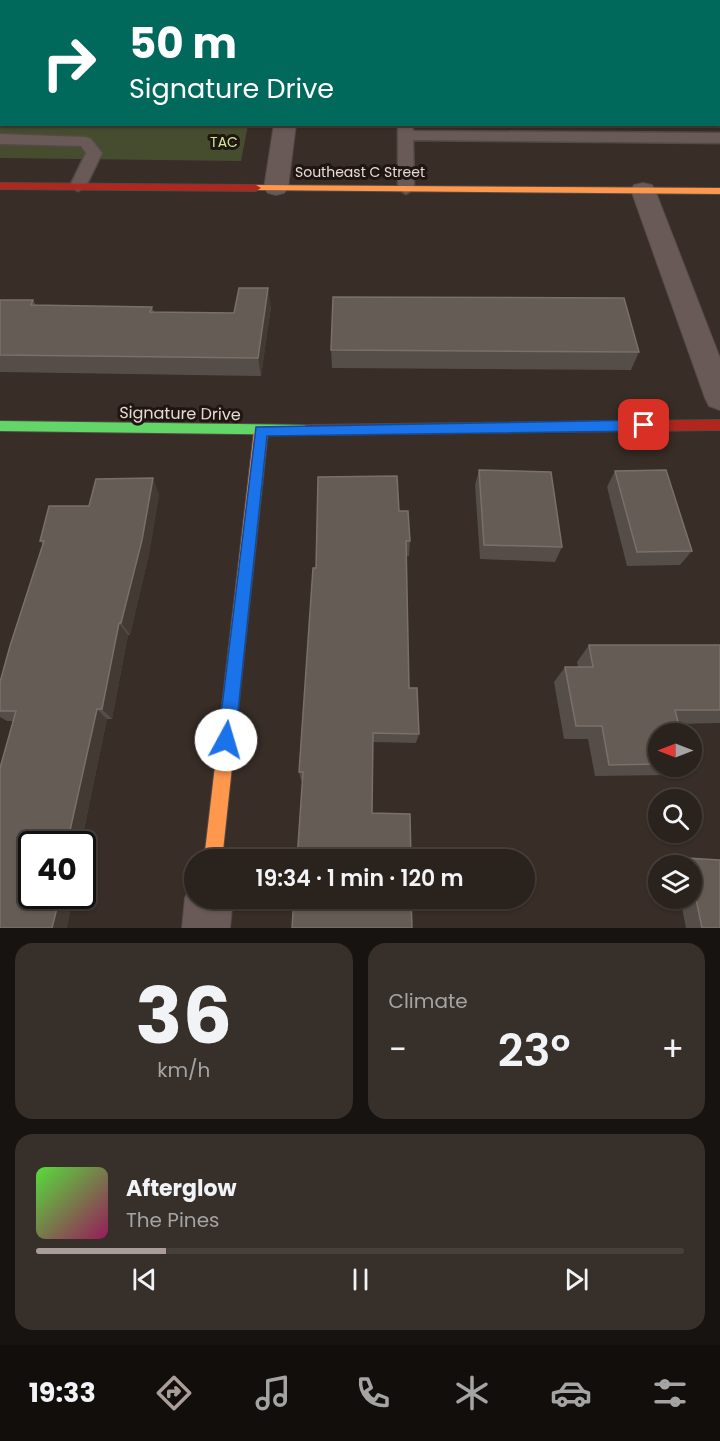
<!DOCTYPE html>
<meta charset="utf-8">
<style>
body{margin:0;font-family:Poppins,sans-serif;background:#362f2a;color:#f1f3f6;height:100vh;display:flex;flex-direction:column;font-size:22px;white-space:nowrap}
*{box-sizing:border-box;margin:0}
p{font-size:20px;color:#a5a4a4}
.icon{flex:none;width:33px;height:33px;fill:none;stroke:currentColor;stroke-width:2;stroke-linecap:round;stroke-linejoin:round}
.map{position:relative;height:928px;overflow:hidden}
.side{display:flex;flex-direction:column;gap:15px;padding:15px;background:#171310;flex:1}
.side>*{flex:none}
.guide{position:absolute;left:0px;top:0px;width:720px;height:126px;box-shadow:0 2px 4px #0004,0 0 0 2px #463f3b;background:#00695c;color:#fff;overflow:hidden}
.needle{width:39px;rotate:270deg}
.fabs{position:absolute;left:648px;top:723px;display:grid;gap:12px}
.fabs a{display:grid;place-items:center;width:54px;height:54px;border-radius:50%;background:#2a221d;box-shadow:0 2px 4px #0004,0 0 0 2px #463f3b;font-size:30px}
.speed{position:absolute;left:18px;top:831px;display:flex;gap:12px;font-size:30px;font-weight:700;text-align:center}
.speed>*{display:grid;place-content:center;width:78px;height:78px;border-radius:50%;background:#2a221d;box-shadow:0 2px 4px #0004,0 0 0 2px #463f3b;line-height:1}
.speed .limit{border:3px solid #111;border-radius:9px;background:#fff;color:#111}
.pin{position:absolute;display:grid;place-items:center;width:51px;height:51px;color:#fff;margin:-26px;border-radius:12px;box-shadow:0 3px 9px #0006}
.me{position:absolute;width:66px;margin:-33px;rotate:6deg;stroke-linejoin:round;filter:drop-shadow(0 0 4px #0008)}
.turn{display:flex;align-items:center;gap:21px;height:126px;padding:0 30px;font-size:27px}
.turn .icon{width:78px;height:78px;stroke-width:2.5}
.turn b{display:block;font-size:42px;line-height:51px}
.big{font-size:45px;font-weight:600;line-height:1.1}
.side .card{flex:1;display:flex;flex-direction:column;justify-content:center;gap:9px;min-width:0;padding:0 21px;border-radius:18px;background:#362f2a}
.side .dial{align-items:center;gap:0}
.dial b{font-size:78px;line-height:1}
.song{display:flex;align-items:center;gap:18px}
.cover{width:72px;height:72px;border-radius:9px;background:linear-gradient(135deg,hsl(110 70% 55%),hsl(330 70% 35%))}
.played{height:6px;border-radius:3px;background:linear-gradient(90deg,#aa9d97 20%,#463f3b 20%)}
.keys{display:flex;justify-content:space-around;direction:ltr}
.heat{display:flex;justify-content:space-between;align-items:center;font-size:33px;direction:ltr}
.side .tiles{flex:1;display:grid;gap:15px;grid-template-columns:1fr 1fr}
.card:last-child{grid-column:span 2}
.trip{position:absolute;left:184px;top:849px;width:351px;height:60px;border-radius:30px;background:#2a221d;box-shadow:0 2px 4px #0004,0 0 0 2px #463f3b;font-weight:600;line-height:60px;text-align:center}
.menu{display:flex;height:96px;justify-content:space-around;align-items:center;background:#110e0c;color:#a5a4a4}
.menu .icon{width:42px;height:42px}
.menu .on{color:#aa9d97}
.menu b{font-size:27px;color:#f1f3f6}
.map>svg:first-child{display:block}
</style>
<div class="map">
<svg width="720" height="928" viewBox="0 0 720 928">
<rect width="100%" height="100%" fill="#382d27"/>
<path fill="#464d2e" d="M0,0H273L2,2V124L248,125L241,161L0,158Z"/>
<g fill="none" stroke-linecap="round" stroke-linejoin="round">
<g stroke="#524a44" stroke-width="3">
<path id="lane" d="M437,0H449L436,2Z
M718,91H720V99H718Z
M398,124H412L413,131L720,133V143L413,140L414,189L406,194L398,189Z
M0,134L86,137L91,139L102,153L86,186L78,191L70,186L86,153L81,146L0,144Z"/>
</g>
<g stroke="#524a44" stroke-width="2">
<path id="street" d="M295,0H313V2H295Z
M274,124H296L288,188L284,193L276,195L268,193L264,188Z
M643,183L652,185L655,190L720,358V410L709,406L705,398L631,190L634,185Z
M195,880V898H233L230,928H182L185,898L192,881Z"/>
</g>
<g stroke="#524a44" stroke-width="2">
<path id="fast" d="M0,421L306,425L313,430L306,435L0,431Z"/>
</g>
<g stroke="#524a44" stroke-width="2">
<path id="slow" d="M256,185L720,188V194L253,190L251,188Z
M261,426L268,431L222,860H204L254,431Z"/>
</g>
<g stroke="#524a44" stroke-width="2">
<path id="jam" d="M0,183L256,185L261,188L256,191L0,189Z
M720,420V430L306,435L299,430L306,425Z"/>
</g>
<use href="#lane" fill="#695a58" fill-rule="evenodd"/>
<use href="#street" fill="#695a58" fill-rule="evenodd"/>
<use href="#fast" fill="#63d668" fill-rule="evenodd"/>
<use href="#slow" fill="#ff974d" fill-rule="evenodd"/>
<use href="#jam" fill="#b3261e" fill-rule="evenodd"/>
</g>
<path fill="#554d47" d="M501,0H720V31H718V2H501Z
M718,36L720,38V81H718Z
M0,300H33L36,305L152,307L154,312L234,313L271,306L261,376L0,372Z
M331,350L639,352L631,370L332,368Z
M479,470L562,547L555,562L480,559L475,485Z
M615,471L692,551L680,565L627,566L607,487Z
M159,494L149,554L130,635H128L112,719H107L81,844H32L13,721H7L0,717V711L43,545L40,541L89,506Z
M399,511L410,541L409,556H406L409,688L419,734L416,743L373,742L372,813L301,780L299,772L316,568Z
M589,645H720V723L678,724L658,734V766H685L671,775L595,776L588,739H564L554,682L565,667H578L577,662Z
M687,858L720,860V928H686L680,898H692V866H673V863Z"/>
<path fill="#433a34" d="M268,288L271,306L261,376L258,358Z
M153,478L159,494L149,554L130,635L121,623Z
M119,623L128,635L112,719L102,709Z
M97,709L107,719L81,844H67Z
M60,896H74L67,928H52Z"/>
<path fill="#655c56" stroke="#797069" stroke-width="1.5" d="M505,0H720V7H718V2H505Z
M718,36L720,38V56H718Z
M239,288H268L258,358L0,355V300H33L31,305L152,307L150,312L234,313Z
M333,297L624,298L639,352L331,350Z
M479,470L551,472L562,547L484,545Z
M666,470L692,551L637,552L615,471Z
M397,476L399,511H408L410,541H406L409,688H417L419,734L373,733L372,813L410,814L411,860H297L303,772H299L313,568H316L318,477Z
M153,478L142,540L121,623H119L102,709H97L67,844H32V896H60L52,928H0V768L16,711H0V682L10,646L44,541H40L49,506H89L96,479Z
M589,645H720V710H675L681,734H658V764L609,765L602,726H576L565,667H593Z
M687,858L720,860V928H702L692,880V866H689Z
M294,898H411L412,928H292Z"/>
<path fill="#1a73e8" stroke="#114b97" stroke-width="1.5" d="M644,420L651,425L644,431L267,436L235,740L233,747L226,749L220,747L218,740L256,427Z"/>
<g text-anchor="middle" stroke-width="6" stroke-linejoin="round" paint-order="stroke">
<g font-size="14" fill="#d0e995" stroke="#1f1611">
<text x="224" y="147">TAC</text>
</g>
<g font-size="14" fill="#e7dad3" stroke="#1f1611">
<text x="360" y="177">Southeast C Street</text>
</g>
<g font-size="16" fill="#e7dad3" stroke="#1f1611">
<text transform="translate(180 413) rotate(1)" y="6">Signature Drive</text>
</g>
</g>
</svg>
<div class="fabs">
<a><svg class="needle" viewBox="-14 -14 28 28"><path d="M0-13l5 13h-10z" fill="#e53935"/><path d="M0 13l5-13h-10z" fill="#a5a4a4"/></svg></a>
<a><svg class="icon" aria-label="search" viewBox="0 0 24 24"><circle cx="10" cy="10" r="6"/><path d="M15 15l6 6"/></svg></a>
<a><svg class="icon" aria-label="layers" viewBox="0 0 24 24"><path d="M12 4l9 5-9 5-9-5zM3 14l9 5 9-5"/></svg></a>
</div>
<div class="speed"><div class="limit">40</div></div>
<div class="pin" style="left:644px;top:425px;background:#d93025"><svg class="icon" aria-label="arrive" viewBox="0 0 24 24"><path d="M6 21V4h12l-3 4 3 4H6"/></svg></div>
<svg class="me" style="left:226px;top:740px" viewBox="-20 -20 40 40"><circle r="19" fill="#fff"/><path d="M0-13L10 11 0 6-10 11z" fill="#1a73e8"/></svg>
<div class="trip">19:34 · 1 min · 120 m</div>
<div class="guide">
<div class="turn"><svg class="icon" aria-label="right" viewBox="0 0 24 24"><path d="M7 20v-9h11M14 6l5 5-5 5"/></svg><div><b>50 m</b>Signature Drive</div></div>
</div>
</div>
<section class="side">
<div class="tiles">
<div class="card dial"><b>36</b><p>km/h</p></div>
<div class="card"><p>Climate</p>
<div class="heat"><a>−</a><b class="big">23°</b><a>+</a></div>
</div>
<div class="card">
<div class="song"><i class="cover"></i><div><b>Afterglow</b><p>The Pines</p></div></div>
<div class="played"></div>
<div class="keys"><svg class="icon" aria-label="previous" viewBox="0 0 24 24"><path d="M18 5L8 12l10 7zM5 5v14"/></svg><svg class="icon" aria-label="pause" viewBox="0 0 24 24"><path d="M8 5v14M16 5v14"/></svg><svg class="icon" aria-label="next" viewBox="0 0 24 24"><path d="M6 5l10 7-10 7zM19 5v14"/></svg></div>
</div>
</div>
</section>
<nav class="menu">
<b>19:33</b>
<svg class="icon on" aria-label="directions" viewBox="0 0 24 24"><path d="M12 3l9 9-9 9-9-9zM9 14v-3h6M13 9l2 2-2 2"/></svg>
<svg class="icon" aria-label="music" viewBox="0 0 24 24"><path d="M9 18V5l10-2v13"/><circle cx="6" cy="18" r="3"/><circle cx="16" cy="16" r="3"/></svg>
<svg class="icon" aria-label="phone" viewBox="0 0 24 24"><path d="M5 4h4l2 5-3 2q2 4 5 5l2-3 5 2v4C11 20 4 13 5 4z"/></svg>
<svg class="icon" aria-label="climate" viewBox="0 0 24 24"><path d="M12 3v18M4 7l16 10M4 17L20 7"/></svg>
<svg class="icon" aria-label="car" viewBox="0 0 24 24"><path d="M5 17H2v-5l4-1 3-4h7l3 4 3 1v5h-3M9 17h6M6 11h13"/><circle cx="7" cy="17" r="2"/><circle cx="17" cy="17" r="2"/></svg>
<svg class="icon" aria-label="filters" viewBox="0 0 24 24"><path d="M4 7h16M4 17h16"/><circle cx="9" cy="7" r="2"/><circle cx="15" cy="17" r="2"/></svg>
</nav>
